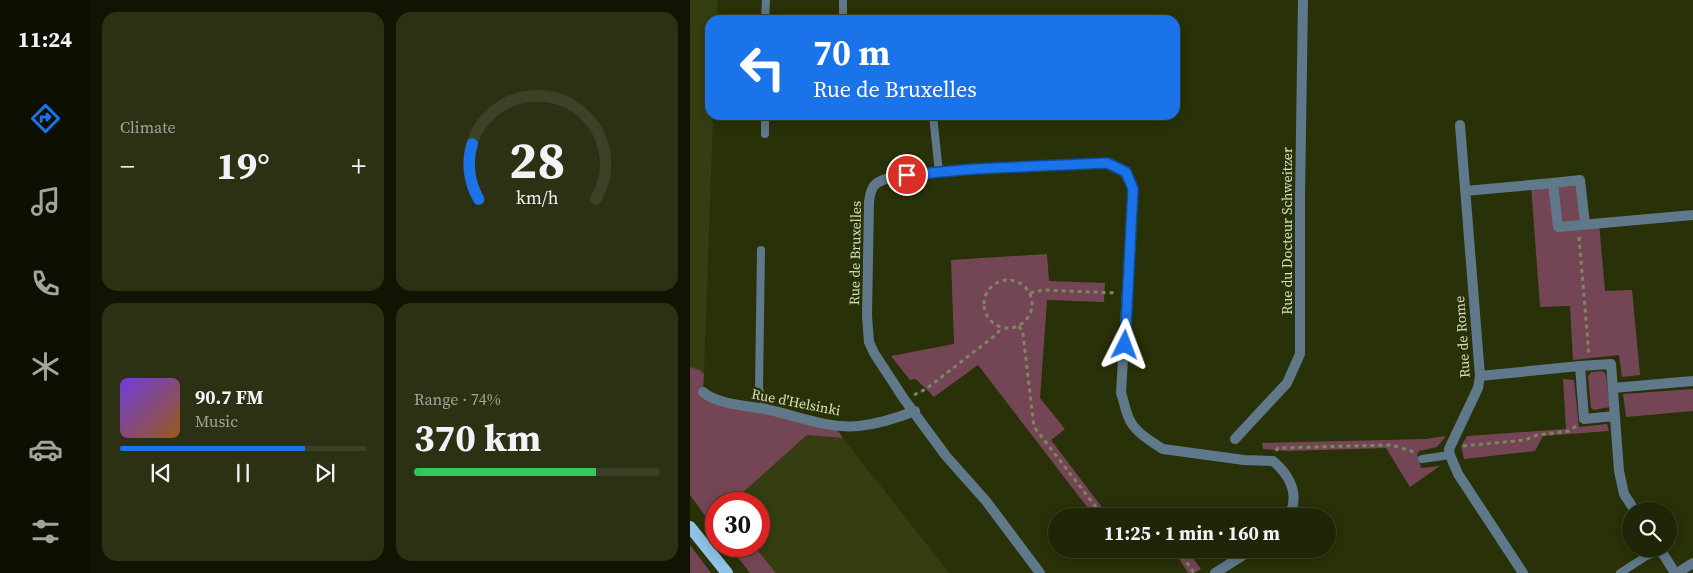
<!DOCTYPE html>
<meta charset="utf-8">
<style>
body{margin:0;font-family:"Source Serif 4",serif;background:#2c3114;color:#f1f3f6;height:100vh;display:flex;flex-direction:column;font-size:19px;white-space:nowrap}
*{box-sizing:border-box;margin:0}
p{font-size:16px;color:#a1a59b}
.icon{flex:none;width:28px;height:28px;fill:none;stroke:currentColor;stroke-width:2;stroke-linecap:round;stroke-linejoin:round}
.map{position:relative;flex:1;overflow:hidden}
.side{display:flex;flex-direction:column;gap:12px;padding:12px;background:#111403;width:600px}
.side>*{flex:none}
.top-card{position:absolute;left:15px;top:15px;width:475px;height:105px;border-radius:15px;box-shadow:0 2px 12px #0003,0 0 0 1px #3c4228;background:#1a73e8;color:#fff;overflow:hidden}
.controls{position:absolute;left:932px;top:502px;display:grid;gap:10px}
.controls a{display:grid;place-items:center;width:55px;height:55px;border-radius:50%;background:#1f2506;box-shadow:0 2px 12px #0003,0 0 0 1px #3c4228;font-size:25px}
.speed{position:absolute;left:15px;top:492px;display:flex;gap:10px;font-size:25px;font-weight:700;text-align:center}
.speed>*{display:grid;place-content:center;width:65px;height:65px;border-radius:50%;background:#1f2506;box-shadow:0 2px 12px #0003,0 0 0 1px #3c4228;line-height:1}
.speed .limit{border:8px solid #d22;background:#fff;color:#111}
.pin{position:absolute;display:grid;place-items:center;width:42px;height:42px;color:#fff;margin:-21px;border:2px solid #fff;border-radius:50%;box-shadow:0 1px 5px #0007}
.me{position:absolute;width:55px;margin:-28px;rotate:3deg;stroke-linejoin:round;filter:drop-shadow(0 0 4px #0008)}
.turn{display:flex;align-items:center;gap:18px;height:105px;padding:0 25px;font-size:22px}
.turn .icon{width:65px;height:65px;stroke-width:2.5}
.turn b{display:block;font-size:35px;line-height:42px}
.big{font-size:38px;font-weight:700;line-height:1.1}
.side .card{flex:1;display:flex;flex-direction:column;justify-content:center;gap:8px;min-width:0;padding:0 18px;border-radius:15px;background:#2c3114}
.side .dial{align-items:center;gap:0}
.dial svg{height:130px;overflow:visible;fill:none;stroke:#3c4228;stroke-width:7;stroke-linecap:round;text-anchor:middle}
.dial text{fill:#f1f3f6;stroke:none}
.song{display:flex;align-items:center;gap:15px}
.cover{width:60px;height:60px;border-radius:8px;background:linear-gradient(135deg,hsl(260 70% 55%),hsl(30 70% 35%))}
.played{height:5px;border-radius:2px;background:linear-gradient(90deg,#1a73e8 75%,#3c4228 75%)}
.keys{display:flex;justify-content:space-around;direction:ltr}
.heat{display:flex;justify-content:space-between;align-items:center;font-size:28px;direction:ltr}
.charge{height:8px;border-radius:4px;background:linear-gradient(90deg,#34c759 74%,#3c4228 0)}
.side .tiles{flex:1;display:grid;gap:12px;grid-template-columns:repeat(2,1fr)}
.trip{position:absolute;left:358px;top:508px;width:288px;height:50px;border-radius:25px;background:#1f2506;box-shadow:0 2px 12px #0003,0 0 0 1px #3c4228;font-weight:700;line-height:50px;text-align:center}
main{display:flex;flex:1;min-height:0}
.tab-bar{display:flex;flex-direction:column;width:90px;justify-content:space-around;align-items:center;background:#0c0f02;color:#a1a59b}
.tab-bar .icon{width:35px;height:35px}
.tab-bar .on{color:#1a73e8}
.tab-bar b{font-size:22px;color:#f1f3f6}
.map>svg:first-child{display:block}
</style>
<main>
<nav class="tab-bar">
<b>11:24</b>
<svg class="icon on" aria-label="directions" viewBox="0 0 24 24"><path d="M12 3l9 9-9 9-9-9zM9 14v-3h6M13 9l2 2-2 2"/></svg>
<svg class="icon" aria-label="music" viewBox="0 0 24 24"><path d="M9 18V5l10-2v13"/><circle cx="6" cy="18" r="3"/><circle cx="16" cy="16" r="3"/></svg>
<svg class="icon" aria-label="phone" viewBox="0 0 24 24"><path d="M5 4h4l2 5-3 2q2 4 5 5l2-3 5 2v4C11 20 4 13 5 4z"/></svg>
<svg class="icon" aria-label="climate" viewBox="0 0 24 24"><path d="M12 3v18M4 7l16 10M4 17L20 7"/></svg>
<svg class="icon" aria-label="car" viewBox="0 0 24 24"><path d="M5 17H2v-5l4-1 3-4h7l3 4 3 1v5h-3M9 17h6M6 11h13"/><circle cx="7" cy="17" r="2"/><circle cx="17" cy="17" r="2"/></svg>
<svg class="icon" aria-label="filters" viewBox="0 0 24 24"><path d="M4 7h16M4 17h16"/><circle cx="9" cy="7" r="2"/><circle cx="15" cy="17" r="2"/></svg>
</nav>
<section class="side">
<div class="tiles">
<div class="card"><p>Climate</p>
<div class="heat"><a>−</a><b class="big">19°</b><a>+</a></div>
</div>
<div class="card dial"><svg viewBox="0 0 100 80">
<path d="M14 69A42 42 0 1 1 86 69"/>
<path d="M14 69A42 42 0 0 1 10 35" stroke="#1a73e8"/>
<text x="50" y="56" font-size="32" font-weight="700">28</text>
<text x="50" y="72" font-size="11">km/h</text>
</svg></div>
<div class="card">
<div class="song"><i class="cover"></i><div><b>90.7 FM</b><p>Music</p></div></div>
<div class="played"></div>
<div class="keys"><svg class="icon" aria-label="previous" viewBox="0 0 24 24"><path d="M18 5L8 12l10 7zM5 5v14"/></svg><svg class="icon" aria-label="pause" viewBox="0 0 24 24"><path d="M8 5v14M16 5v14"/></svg><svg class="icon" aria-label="next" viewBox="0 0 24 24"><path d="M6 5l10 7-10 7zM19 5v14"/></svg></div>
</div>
<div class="card"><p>Range · 74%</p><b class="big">370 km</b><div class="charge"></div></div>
</div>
</section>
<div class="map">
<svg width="1003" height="573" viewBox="0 0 1003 573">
<rect width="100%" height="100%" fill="#293108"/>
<path fill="#353e10" d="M0,0H28L27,20H20V115H23L14,374L9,370L0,367Z
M117,435L153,438L259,573H86L64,546H69V504H40Z"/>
<path fill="#744655" d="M890,180L895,224L909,223L915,291L942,290L950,375L932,377L929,355L883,360L880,306L850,307L841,185Z
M357,254L359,281L415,283L414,302L357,300L350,398L375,429L361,440L417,514L438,516H404L288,365L244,397L226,379L220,380L201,356L264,344L261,260Z
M0,367L10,370L14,374L13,392L144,425L153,438L117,435L40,504H26V531L0,495Z
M913,371L916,375L920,407L904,410L901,408L898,376L901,372Z
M873,379L884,380L889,427L917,424L919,431L853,436L845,451L774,459L771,446L777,436L876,429Z
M1003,389V411L936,417L933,394Z
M756,436L747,447L729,451L727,454L731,468L750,466L720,487L696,448L597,451L573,449L572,443L736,439Z
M0,545L21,573H0Z
M39,546H64L86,573H60Z
M483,549H496L511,569L504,573H498Z"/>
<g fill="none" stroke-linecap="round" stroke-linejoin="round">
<path stroke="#7d865f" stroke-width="3" stroke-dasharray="4 4" stroke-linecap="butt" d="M889,237L899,355
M294 304a24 24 0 1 1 48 0a24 24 0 1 1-48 0Z
M340,293L353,290L427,293
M329,326L333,334L344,427L413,516
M224,395L236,389L307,334L312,327
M773,446L835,440L847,435L879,431L886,426
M586,451L588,448L702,445L724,452
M488,549L504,573"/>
<path stroke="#5f788a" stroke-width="8" d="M75,20L76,0
M153,20V0
M243,115L249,173
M75,134V115
M71,250L69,389L76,410
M732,459L760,455
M930,573L955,557L970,550"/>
<path stroke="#5f788a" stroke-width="10" d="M770,125L790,376L788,388L759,449L760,455L768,474L833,573
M775,191L863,183
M895,224L890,180L863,183L868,227L1003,215
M790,376L890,366
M923,388L1003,381
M13,392C26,404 58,406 75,409C106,415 136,429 169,426C188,424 207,418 225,411
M925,416L894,419L890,366L921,364L929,471L934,494L945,511
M545,439L597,383L610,354V197L613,0
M970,549L985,573
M350,573L296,501L256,456L214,399L184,353L179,342L177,316L179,202C181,182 188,181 206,176L284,169L417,163C436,168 435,174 443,189L431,393C434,401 435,409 438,416C443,431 460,441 473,449L554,460L583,461C600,475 610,495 599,516
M525,573L563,549
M987,573L1003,563"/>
<path stroke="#8fc3e8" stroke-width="12" d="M0,527L37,573"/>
</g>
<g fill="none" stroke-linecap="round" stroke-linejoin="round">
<g stroke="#114b97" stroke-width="12">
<path id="route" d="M217,175L284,169L417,163L436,172L443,189L435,345"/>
</g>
<use href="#route" stroke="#1a73e8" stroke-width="9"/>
</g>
<g text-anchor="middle" stroke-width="5" stroke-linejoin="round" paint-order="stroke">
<g font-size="14" fill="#d6e0bb" stroke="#293108">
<text transform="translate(597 231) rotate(-90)" y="5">Rue du Docteur Schweitzer</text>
<text transform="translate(165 253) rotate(-89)" y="5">Rue de Bruxelles</text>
<text transform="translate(772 337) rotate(-94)" y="5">Rue de Rome</text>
<text transform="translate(106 402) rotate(11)" y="5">Rue d'Helsinki</text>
</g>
</g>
</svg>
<div class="controls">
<a><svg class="icon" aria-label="search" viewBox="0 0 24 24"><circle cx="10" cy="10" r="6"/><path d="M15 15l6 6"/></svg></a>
</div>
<div class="speed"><div class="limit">30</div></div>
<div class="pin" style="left:217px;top:175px;background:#d93025"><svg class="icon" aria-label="arrive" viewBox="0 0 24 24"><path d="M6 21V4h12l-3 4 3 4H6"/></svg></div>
<svg class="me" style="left:435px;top:345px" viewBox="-20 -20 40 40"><path d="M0-17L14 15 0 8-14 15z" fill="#1a73e8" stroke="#fff" stroke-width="4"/></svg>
<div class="trip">11:25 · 1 min · 160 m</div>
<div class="top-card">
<div class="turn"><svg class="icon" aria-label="left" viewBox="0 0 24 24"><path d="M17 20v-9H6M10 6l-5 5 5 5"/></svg><div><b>70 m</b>Rue de Bruxelles</div></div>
</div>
</div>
</main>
